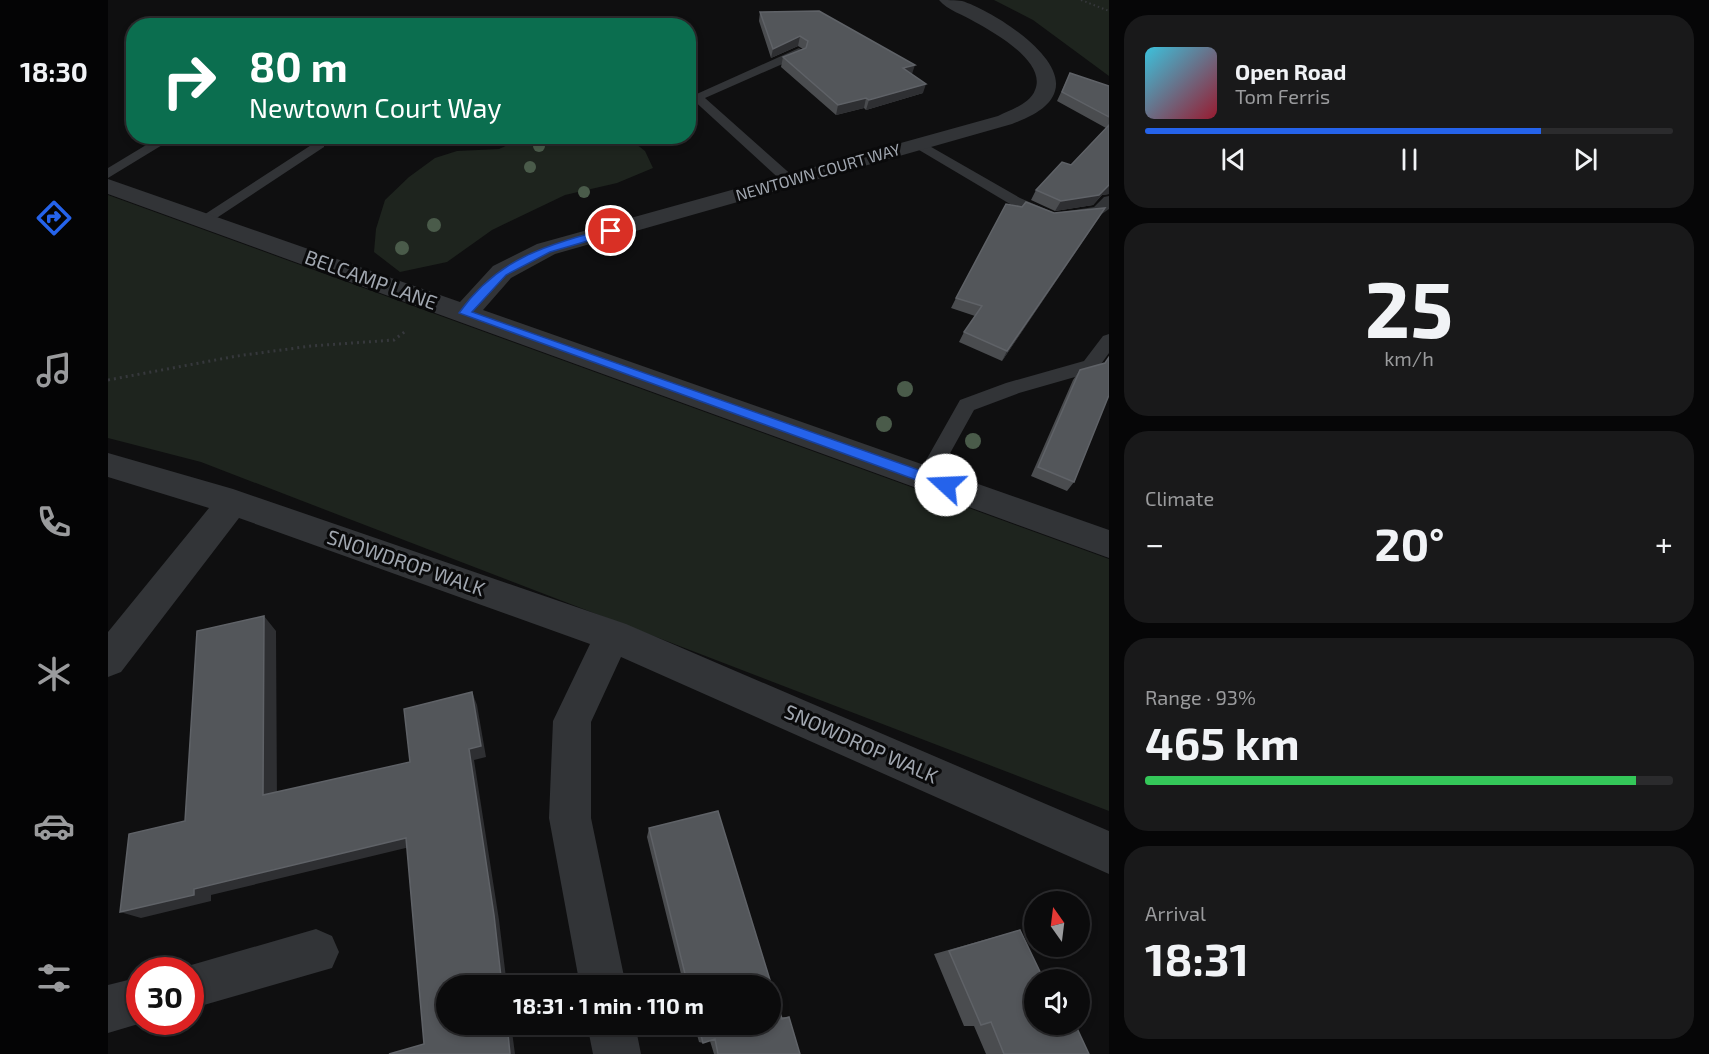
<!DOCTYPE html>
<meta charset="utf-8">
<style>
body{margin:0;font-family:"Exo 2",sans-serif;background:#19191a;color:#f1f3f6;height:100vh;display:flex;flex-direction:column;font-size:22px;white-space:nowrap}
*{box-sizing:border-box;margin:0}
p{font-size:20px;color:#9a9b9d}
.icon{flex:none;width:33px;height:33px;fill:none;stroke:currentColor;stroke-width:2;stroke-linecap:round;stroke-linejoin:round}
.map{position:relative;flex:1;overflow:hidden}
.side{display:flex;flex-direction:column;gap:15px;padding:15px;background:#060607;width:600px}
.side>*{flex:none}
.banner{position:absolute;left:18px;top:18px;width:570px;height:126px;border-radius:24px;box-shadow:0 3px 9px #0003,0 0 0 2px #2b2b2d;background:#0b6e4f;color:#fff;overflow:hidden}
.needle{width:39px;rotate:346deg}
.controls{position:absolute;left:916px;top:891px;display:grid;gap:12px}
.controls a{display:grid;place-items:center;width:66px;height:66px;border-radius:50%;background:#0b0b0c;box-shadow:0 3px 9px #0003,0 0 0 2px #2b2b2d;font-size:30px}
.speed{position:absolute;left:18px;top:957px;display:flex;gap:12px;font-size:30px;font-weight:700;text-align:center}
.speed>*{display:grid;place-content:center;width:78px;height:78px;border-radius:50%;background:#0b0b0c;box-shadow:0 3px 9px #0003,0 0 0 2px #2b2b2d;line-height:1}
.speed .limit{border:9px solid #d22;background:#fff;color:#111}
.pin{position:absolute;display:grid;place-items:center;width:51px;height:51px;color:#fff;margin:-26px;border:3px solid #fff;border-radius:50%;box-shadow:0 2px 6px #0007}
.me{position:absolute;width:66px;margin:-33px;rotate:290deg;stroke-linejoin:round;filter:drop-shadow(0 0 4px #0008)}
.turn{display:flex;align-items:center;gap:21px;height:126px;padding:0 24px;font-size:27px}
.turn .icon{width:78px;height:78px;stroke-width:2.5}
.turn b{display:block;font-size:42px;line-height:51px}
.big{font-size:45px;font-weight:700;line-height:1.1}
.side .tile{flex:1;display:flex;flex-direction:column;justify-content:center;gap:9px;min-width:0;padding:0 21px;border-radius:24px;background:#19191a}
.side .dial{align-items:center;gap:0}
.dial b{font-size:78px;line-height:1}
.song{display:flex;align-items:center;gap:18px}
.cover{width:72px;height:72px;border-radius:9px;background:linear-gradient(135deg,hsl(190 70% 55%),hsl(350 70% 35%))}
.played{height:6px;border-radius:3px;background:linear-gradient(90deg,#2563eb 75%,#2b2b2d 75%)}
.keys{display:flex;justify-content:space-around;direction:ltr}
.heat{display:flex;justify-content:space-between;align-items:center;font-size:33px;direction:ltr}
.charge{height:9px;border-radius:4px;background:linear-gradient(90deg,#34c759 93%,#2b2b2d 0)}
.trip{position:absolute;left:328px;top:975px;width:345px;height:60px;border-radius:30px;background:#0b0b0c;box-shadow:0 3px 9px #0003,0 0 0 2px #2b2b2d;font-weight:700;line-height:60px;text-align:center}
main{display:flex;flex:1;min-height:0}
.dock{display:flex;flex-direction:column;width:108px;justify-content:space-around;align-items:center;background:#040405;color:#9a9b9d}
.dock .icon{width:42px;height:42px}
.dock .current{color:#2563eb}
.dock b{font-size:27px;color:#f1f3f6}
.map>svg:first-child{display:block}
</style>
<main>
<nav class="dock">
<b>18:30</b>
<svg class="icon current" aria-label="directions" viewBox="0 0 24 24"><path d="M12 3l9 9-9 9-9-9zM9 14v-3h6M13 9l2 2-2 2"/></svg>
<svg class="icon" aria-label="music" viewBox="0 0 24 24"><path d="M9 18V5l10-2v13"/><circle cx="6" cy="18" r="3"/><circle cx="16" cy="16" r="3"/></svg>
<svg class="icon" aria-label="phone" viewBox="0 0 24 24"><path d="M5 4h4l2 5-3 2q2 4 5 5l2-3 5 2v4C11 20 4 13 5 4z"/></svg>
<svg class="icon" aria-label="climate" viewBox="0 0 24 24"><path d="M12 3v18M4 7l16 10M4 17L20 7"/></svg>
<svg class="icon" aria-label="car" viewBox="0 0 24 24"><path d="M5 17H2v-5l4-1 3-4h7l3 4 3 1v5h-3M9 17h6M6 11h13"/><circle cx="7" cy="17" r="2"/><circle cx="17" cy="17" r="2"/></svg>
<svg class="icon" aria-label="filters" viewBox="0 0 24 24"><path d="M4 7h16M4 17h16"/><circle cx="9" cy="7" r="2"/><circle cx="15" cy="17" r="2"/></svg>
</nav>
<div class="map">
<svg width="1001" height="1054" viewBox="0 0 1001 1054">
<rect width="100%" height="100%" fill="#0f0f10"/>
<path fill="#1e241e" d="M886,0H1001V76L925,20Z
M419,136L519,137L537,151L545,168L509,183L457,195L384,230L339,262L292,272L266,252L268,229L277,200L301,177L327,158L349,151L391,149Z
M0,195L1001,559V811L93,462L0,438Z"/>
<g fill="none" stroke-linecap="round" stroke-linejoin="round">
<path stroke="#36383c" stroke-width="2" stroke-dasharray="1.5 3" stroke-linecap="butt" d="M973,0L1001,11"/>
<path stroke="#36383c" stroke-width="3" stroke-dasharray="2 4" stroke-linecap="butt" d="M0,380L129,356L203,346L286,340L299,330"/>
<path fill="#323437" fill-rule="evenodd" d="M691,48L697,52L695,55L597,98L687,178L689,181L687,184H677L582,97Z
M53,136H69L0,178V168Z
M211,140L216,141V147L101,223H91L88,220Z
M811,140L912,198L947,213L986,207L996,197L1001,196V209L991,216L940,221L902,204L806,147L804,144Z
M1001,334V353L988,371L911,393L866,410L825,484L818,486L811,484L808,478L852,400L898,383L976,361L995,336Z"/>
<path fill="#323437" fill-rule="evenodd" d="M831,0C838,0 848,0 854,1C883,10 958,56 947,91C942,109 919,118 904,124L447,254L403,278L375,310L1001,530V558L0,194V179L352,302L385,266L429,244L890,116C902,110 922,104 927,90C939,62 887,33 867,22C856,15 839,10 831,0Z
M0,453L125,489L518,624L1001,831V874L513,657L483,722V818L518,986H472L441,818L445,721L482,644L131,518L13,672L0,677V632L101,508L0,477Z
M208,929L224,936L231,952L224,968L82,1009V970H66Z
M32,977V1022H37L0,1033V985Z
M479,1024H527L533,1054H485Z"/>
</g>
<g fill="#4a5b4a">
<circle cx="431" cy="146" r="6"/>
<circle cx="422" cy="167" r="6"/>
<circle cx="476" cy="192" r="6"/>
<circle cx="326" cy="225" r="7"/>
<circle cx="294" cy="248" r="7"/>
<circle cx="797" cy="389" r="8"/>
<circle cx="776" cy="424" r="8"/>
<circle cx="865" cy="441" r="8"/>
</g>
<path fill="#4a4c4f" d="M652,12L804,74L815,93L758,110L756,108L728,115L673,67L675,57L695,49L690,46L663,58L651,21Z
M962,73L1001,86V195V194L994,195L985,205L947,211L923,200L928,190L963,165L998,128L949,101Z
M997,208L894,361L851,342L856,332L867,316L843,308L848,298L946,213Z
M972,370L966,482L959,491L923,476L965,380Z
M610,811L673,1017H681L692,1054H606L602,1041L595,1043L591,1042L586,1024H663V986H576L539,837L541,828Z
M912,930L927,980L981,1054H878L866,1026H856L826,954Z"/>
<path fill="#2e2f32" d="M692,36L690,46L663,58L665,49Z
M807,65L804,74L795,68Z
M818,84L815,93L758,110L761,100Z
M758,98L756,108L728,115L730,105Z
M1001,185V194L994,195L985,205L947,211L953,201Z
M997,208L991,218L894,361L899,351Z
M156,616L168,631L169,804L155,795Z
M364,692L369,705L378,757L366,760L391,920L399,986H394L361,749Z
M298,838L306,846L103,895V901L33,918L12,912L86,889Z
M399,1024H403L407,1054H402Z"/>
<path fill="#53565a" stroke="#5f6267" stroke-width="1.5" d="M711,11L807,65L795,68L818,84L761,100L758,98L730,105L675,57L698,48L700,41L692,36L665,49L652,12Z
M962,73L1001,86V117L954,92Z
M1001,125V185L991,195L953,201L928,190L954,162L963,165Z
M918,202L946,213L997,208L899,351L856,332L874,306L848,298L898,204L914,207Z
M1001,357V395L966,482L930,467L972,370L997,363Z
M156,616L155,795L302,762L296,709L364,692L373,746L361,749L386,915L394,986H339V1024H399L402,1054H281L316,1044L298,838L86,889V895L12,912L21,834L77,821L89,631Z
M610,811L674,1019L681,1017L692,1054H610L607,1039L595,1043L590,1024H663V986H580L541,828Z
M912,930L936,980H927V1024H967L981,1054H896L883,1022L873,1025L841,951Z"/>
<path fill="#2563eb" stroke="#184099" stroke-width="1.5" d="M503,228L508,231L507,233L442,252L398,275L364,312L842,481V489H833L351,313C391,257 439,245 503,228Z"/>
<g text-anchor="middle" stroke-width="6" stroke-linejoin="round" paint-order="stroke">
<g font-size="16" fill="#a1a7b0" stroke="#0a0a0b">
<text transform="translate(710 172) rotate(-16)" y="6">NEWTOWN COURT WAY</text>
</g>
<g font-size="20" fill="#a1a7b0" stroke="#0a0a0b">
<text transform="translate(263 280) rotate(20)" y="7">BELCAMP LANE</text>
<text transform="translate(298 563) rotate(19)" y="7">SNOWDROP WALK</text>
<text transform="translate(753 744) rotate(24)" y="7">SNOWDROP WALK</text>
</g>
</g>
</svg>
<div class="controls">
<a><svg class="needle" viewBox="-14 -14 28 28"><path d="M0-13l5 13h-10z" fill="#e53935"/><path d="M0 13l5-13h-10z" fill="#9a9b9d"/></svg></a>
<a><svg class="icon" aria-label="sound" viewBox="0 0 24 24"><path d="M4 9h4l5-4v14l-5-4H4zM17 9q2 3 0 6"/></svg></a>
</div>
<div class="speed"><div class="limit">30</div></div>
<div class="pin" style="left:503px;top:231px;background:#d93025"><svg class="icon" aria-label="arrive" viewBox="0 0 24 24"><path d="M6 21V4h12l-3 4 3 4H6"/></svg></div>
<svg class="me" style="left:838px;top:485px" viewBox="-20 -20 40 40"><circle r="19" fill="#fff"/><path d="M0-13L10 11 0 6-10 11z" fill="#2563eb"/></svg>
<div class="trip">18:31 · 1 min · 110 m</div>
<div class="banner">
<div class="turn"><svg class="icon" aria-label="right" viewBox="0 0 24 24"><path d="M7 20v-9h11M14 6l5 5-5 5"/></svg><div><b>80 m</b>Newtown Court Way</div></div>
</div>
</div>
<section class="side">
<div class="tile">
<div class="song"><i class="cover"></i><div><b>Open Road</b><p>Tom Ferris</p></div></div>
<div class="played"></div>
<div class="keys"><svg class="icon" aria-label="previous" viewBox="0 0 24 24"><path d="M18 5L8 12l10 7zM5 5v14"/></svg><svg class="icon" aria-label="pause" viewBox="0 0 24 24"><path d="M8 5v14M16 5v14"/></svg><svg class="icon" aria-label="next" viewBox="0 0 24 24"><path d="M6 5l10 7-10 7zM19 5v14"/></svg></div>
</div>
<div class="tile dial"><b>25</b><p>km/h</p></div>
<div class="tile"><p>Climate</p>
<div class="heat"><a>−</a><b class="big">20°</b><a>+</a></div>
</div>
<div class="tile"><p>Range · 93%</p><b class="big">465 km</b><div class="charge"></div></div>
<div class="tile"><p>Arrival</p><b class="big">18:31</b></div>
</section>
</main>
